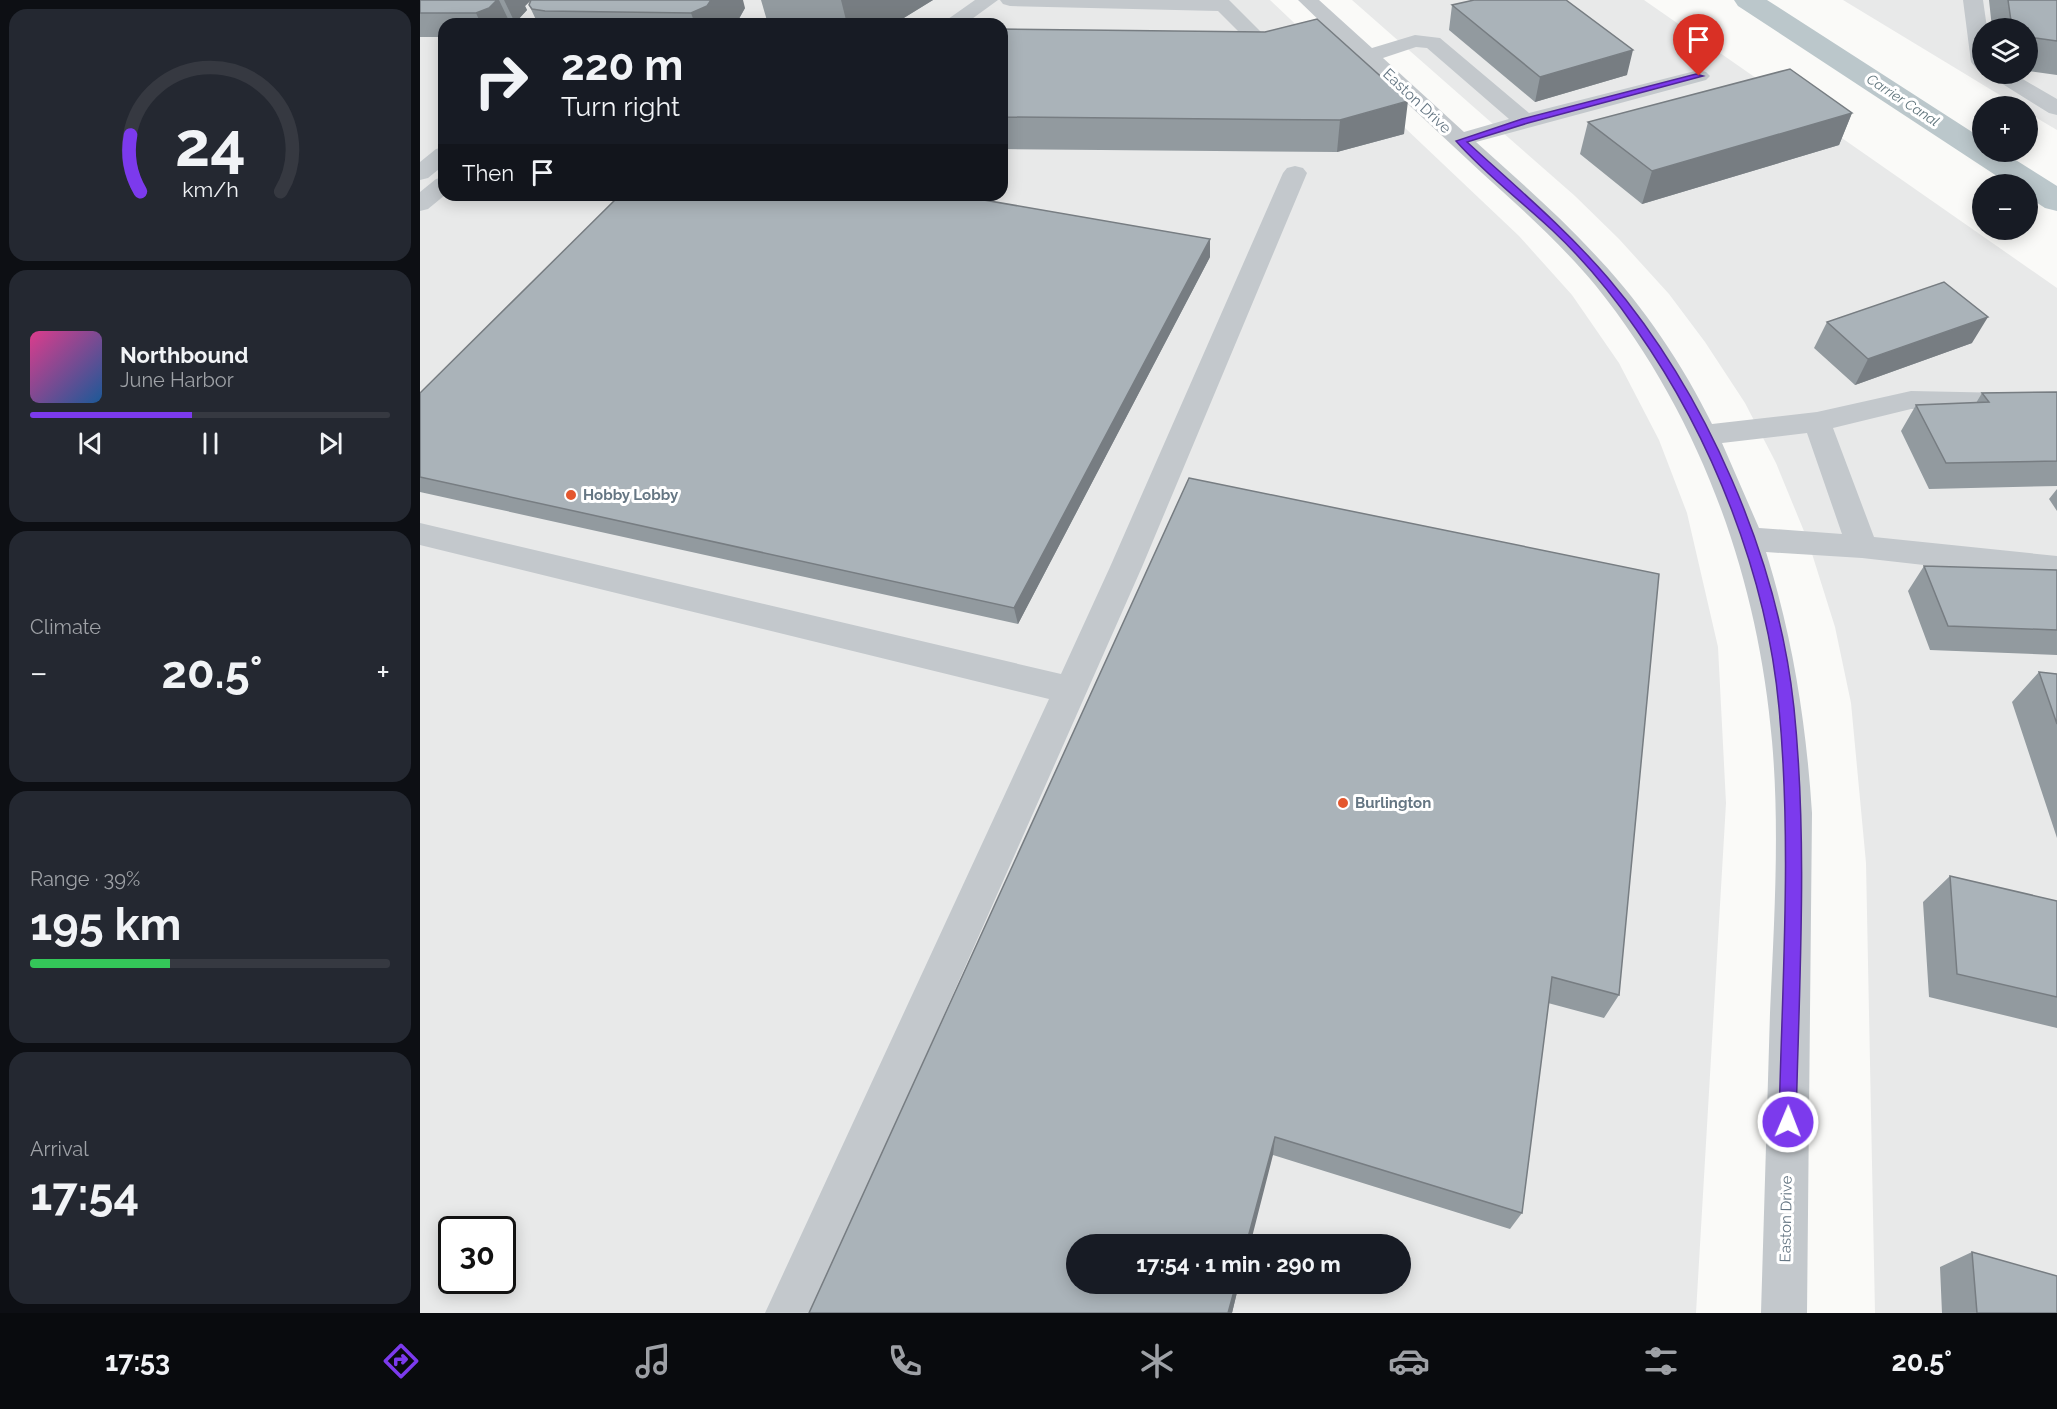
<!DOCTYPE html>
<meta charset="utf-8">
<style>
body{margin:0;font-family:Raleway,sans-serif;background:#242831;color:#f1f3f6;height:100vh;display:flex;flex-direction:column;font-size:22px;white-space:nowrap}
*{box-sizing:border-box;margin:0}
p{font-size:20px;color:#9ea1a6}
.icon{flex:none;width:33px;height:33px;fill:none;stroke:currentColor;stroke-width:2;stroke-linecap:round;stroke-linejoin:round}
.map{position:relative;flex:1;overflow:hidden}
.side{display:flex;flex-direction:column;gap:9px;padding:9px;background:#0d0f14;width:420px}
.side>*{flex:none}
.guide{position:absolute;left:18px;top:18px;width:570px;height:183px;border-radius:18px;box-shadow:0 3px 15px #0003;background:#171b24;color:#f1f3f6;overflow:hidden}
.controls{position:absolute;left:1552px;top:18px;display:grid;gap:12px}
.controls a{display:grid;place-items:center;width:66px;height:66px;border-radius:50%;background:#171b24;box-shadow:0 3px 15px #0003;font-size:30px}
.speed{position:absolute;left:18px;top:1216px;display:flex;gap:12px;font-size:30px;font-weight:700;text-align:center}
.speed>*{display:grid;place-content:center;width:78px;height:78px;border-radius:50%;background:#171b24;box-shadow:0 3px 15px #0003;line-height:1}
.speed .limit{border:3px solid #111;border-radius:9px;background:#fff;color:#111}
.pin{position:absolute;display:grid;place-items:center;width:51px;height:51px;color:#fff;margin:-62px -26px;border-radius:50% 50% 50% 0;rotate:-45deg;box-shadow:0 0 6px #0007}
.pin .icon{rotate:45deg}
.me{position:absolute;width:66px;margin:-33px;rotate:1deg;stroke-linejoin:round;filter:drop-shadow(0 0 4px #0008)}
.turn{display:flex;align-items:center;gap:21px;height:126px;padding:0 24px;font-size:27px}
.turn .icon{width:78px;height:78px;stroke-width:2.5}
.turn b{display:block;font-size:42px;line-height:51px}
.then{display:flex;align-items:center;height:57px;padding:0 24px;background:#0003;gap:12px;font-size:22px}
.big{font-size:45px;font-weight:700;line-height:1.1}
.side .widget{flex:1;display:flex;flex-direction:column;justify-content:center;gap:9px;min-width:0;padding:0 21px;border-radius:18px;background:#242831}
.side .dial{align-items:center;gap:0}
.dial svg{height:156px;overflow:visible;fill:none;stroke:#363941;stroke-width:7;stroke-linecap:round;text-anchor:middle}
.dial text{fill:#f1f3f6;stroke:none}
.song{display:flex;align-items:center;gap:18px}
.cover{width:72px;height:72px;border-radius:9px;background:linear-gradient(135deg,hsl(330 70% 55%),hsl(210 70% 35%))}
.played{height:6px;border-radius:3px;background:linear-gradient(90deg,#7c3aed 45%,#363941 45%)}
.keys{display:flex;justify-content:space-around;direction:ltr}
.heat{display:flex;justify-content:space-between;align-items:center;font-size:33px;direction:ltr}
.charge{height:9px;border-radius:4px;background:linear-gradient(90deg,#34c759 39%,#363941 0)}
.trip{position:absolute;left:646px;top:1234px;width:345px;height:60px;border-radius:30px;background:#171b24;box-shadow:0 3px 15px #0003;font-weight:700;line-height:60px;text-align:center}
.menu{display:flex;height:96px;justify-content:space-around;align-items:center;background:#090b0e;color:#9ea1a6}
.menu .icon{width:42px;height:42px}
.menu .active{color:#7c3aed}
.menu b{font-size:27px;color:#f1f3f6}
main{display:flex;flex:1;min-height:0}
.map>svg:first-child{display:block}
</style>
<main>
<section class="side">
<div class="widget dial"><svg viewBox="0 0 100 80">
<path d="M14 69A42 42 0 1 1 86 69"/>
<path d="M14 69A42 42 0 0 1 9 40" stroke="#7c3aed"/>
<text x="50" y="56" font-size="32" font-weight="700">24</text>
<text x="50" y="72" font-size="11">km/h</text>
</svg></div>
<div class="widget">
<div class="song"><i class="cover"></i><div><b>Northbound</b><p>June Harbor</p></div></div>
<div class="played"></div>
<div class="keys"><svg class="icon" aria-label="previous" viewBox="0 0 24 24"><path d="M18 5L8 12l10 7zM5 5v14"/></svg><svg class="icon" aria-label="pause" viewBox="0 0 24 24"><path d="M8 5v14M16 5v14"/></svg><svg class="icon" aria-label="next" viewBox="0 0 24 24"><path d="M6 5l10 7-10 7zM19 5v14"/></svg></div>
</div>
<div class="widget"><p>Climate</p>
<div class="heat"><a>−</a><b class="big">20.5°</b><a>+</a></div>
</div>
<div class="widget"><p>Range · 39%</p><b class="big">195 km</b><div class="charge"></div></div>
<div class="widget"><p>Arrival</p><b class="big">17:54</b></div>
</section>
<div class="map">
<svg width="1637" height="1313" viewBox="0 0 1637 1313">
<rect width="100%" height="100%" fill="#fafaf8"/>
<path fill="#e8e9e9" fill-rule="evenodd" d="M0,0H850L1099,236L1152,295L1199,363L1239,440L1267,513L1298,647L1306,803L1276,1313H0ZM24,24H582V195H24ZM32,1230H82V1281H32ZM657,1245H981V1284H657Z
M932,0H1224L1637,288V1313H1455L1446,863L1431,703L1415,627L1388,541L1356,463L1325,403L1285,342L1249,294L1199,239L1155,196Z
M1423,0H1637V130L1608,113V106H1598ZM1563,28H1608V74H1563Z"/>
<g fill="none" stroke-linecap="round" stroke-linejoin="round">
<path fill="#bbc7cb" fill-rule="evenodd" d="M1314,0H1347L1563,139V152H1583L1637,186V211L1625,208L1608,197V184H1589L1318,6Z"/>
<path fill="#c3c8cc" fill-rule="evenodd" d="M555,0H578L545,24H521Z
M580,0H809L856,47L853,51L846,53L817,51L814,47L817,43L828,41L798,11L590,6L583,4Z
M878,0H899L952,48L995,35L1020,38L1109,113L1279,70L1286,72L1290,76L1286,80L1056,142C1098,180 1141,217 1179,259C1224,307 1263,365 1292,424L1397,412L1491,391L1637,394V412L1491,409L1413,428L1454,537L1637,556V580L1442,558L1346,552C1373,639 1386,722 1392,813L1387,1313H1341C1344,1213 1347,1113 1350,1013C1354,923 1360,831 1352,741C1338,577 1280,415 1176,286C1142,245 1102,209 1062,173C1023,137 984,100 945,64L932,67L925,65L922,61L925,57L934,54ZM996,47L1007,48L1089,119L1044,132L963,58ZM1387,433L1422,534L1339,528L1302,443Z
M1543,0H1563L1567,28H1563V70L1556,68L1551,62Z
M1569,74H1594L1637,99V115L1629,113L1573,78Z
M24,147V165L8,178L0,180V162L16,149Z
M875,166L883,168L887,173L722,567L392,1313H345L629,699L0,545V523L641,674L690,567L863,173L867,168Z
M24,177L25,195L8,209L0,211V192L16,179Z"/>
</g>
<path fill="#929a9f" d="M0,0H111L105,6L107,10L95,23L24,24V37H0Z
M341,0H513L474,24H348Z
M1569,0H1637V75L1608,71V28H1572Z
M109,5L325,8L316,24H118Z
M1032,5L1207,75L1115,102L1029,30Z
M582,29L984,134L917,152L582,149Z
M1432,113L1419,145L1222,204L1160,154L1168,122Z
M790,257L598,624L0,492V393Z
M1407,322L1552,343L1435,385L1394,348Z
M1637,392V486L1509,489L1481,431L1496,405L1556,403L1562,393Z
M769,478L1199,995L1184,1018L1128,1003L1102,1213L1090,1229L853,1155L657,1284H819L812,1313H389Z
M1637,489V511L1629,499Z
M1504,566L1637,570V655L1510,650L1488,591Z
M1619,672L1637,674V838L1592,702Z
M1530,876L1637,901V1028L1509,997L1503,902Z
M1552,1252L1637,1313H1522L1520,1267Z"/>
<path fill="#777d82" d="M77,0H79L90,23V24H61L56,13Z
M84,0H111L105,6L107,10L95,23Z
M291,0H323L325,8L316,24H275L271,13Z
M421,0H513L474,24H427Z
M1213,50L1207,75L1115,102L1120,77Z
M988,101L984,134L917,152L920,120Z
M1432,113L1419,145L1222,204L1232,171Z
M790,239V257L598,624L594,608Z
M1568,317L1552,343L1435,385L1448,359Z
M855,1137L853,1155L830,1245H826Z
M816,1284H819L812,1313H808Z"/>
<path fill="#aab3b9" stroke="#777d82" stroke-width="1.5" d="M0,0H77L69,8L56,13H0Z
M111,0H291L287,6L271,13L125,11L112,9L109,5Z
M1054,0H1146L1213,50L1120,77L1032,5Z
M1588,0H1637V41L1608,37V28H1592Z
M897,19L988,101L920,120L582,117V29L845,32Z
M1370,69L1432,113L1232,171L1168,122Z
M200,195H535L790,239L594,608L0,477V393Z
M1524,282L1568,317L1448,359L1407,322Z
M1637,392V461L1526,463L1496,405L1569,402L1562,393Z
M769,478L1239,574L1199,995L1132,977L1102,1213L855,1137L826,1245H657V1284H816L808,1313H389Z
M1504,566L1637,570V630L1528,626Z
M1619,672L1637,674V724Z
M1530,876L1637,901V997L1537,974Z
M1552,1252L1637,1276V1313H1557Z"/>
<path fill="#7c3aed" stroke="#51269a" stroke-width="1.5" d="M1276,74L1283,76L1108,123L1047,142C1095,186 1145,228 1188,278C1286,393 1358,557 1374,708C1388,845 1379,984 1376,1122L1374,1128L1368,1131L1361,1128L1359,1122C1362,984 1372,845 1359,708C1347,576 1292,437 1216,329C1192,294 1163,259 1132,230C1100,200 1064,173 1036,141L1102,119Z"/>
<g fill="#e4572e" stroke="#fff" stroke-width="2">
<circle cx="151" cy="495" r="6"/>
<circle cx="923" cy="803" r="6"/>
</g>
<g text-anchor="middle" stroke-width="6" stroke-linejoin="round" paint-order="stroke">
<g font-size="14" font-style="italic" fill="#60757c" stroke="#fff">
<text transform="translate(1483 100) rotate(33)" y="5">Carrier Canal</text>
</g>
<g font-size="15" fill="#657683" stroke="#fff">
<text transform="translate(997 101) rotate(43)" y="5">Easton Drive</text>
<text transform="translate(1366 1219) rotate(-89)" y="5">Easton Drive</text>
</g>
<g font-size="15" font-weight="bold" fill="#657683" stroke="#fff" text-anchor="start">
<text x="163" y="500">Hobby Lobby</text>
<text x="935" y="808">Burlington</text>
</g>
</g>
</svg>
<div class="controls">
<a><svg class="icon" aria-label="layers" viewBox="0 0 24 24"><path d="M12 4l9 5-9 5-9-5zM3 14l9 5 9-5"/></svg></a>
<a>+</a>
<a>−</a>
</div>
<div class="speed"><div class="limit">30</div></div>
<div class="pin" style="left:1279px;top:76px;background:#d93025"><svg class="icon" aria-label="arrive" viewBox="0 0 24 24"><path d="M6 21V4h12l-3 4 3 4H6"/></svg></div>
<svg class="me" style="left:1368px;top:1122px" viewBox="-20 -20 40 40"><circle r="17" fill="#7c3aed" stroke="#fff" stroke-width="3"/><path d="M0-11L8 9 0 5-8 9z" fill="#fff"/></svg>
<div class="trip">17:54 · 1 min · 290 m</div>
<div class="guide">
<div class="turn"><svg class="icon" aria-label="right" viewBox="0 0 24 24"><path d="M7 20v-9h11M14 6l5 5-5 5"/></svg><div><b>220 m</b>Turn right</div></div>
<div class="then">Then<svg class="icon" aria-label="arrive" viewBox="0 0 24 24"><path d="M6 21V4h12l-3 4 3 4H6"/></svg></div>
</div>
</div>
</main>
<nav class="menu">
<b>17:53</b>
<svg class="icon active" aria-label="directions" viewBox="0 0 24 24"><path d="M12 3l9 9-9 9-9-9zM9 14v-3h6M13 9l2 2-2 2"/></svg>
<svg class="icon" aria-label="music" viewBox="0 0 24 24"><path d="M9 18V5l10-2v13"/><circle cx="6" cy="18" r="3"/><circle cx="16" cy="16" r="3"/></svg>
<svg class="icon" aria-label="phone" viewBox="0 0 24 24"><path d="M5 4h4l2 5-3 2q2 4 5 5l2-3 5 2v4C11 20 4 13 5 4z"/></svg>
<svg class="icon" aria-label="climate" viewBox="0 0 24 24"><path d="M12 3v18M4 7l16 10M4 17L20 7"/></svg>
<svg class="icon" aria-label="car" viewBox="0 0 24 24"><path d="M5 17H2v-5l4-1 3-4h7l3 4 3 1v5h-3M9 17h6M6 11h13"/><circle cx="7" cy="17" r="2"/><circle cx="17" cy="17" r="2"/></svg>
<svg class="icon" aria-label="filters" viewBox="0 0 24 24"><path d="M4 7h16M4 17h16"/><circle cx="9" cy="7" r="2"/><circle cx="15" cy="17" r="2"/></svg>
<b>20.5°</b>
</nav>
